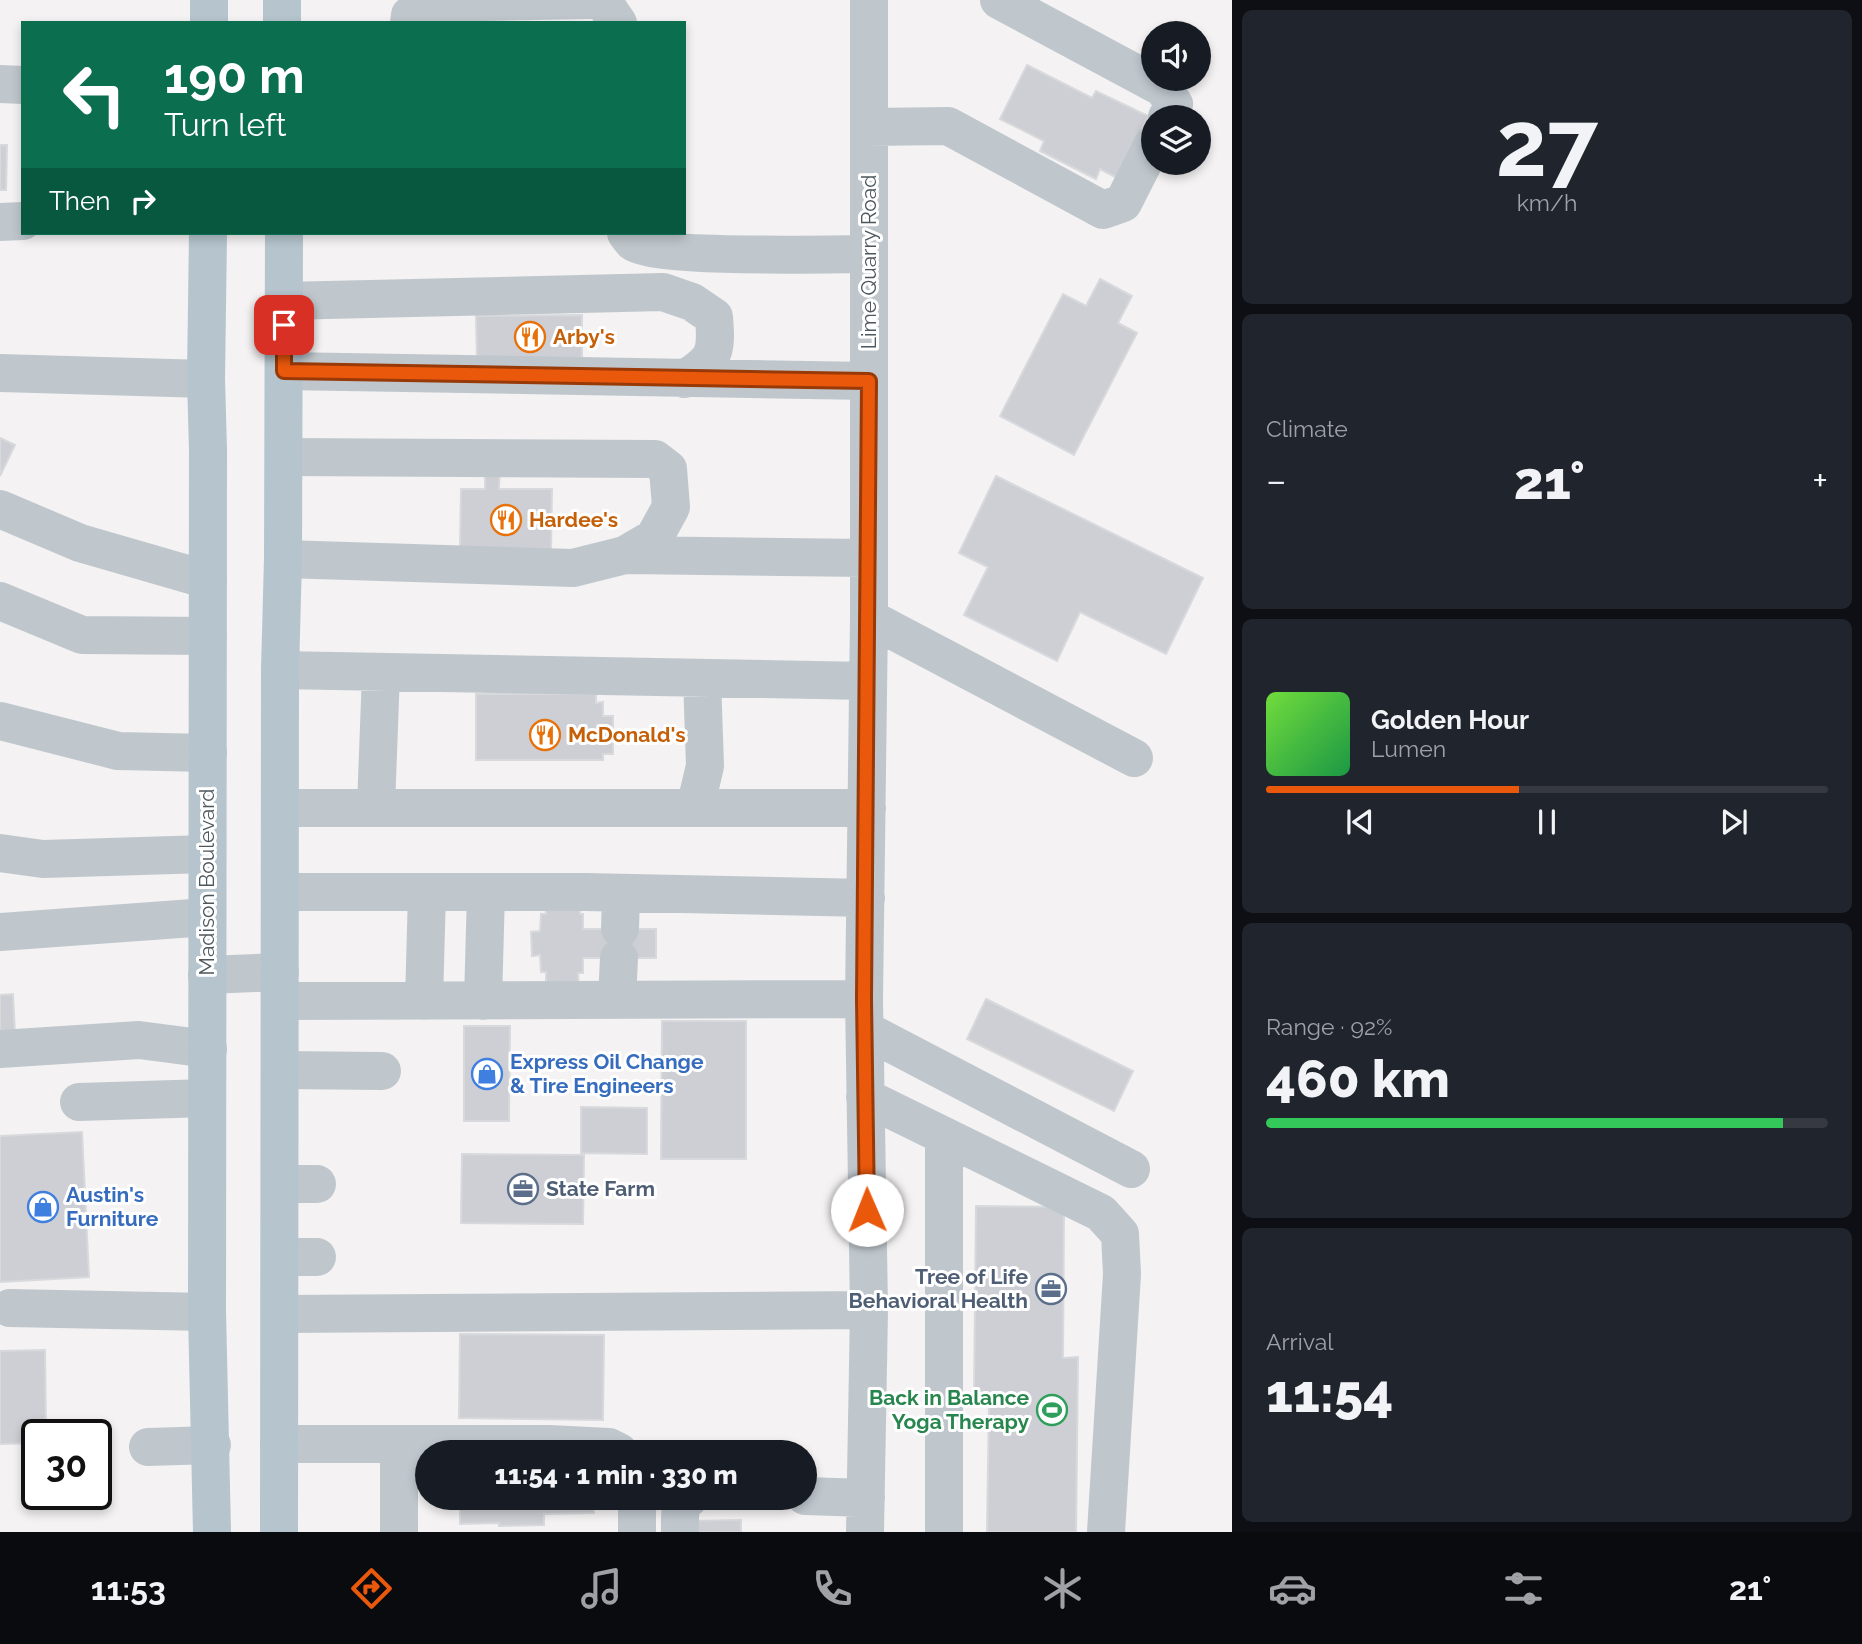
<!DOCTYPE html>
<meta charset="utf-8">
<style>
body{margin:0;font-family:Raleway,sans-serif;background:#20242c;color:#f1f3f6;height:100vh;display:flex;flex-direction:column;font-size:26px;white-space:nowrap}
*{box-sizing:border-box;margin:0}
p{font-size:23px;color:#9ea1a6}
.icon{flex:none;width:38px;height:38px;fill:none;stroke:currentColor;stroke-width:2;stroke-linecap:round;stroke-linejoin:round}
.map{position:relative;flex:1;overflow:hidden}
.drawer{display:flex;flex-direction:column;gap:10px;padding:10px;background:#0d0f14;width:630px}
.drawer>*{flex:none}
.top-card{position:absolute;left:21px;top:21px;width:665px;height:214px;border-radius:0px;box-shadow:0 4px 10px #0003;background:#0b6e4f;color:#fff;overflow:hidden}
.buttons{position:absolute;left:1141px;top:21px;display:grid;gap:14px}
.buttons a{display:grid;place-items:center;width:70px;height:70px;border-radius:50%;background:#171b24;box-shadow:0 4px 10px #0003;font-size:35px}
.speed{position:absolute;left:21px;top:1419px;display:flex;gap:14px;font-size:35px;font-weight:700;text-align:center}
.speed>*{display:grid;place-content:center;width:91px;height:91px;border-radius:50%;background:#171b24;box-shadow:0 4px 10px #0003;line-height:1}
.speed .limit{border:4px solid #111;border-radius:10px;background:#fff;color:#111}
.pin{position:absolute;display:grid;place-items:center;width:60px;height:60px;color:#fff;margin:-30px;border-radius:14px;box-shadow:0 4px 10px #0006}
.me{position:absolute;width:77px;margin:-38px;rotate:359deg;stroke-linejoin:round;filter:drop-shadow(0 0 5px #0008)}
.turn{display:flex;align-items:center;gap:24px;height:147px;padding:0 28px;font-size:32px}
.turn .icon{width:91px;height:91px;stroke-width:2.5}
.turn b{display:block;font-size:49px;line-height:60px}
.then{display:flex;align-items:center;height:66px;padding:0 28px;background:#0003;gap:14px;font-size:26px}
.big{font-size:52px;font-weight:800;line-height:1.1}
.drawer .tile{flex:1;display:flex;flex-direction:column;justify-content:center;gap:10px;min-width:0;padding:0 24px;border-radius:10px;background:#20242c}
.drawer .dial{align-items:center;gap:0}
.dial b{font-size:91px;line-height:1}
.song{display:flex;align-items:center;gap:21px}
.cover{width:84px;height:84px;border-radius:10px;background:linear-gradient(135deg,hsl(100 70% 55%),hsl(140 70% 35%))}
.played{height:7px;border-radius:4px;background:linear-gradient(90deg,#ea580c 45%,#363941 45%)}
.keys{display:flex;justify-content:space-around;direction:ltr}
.heat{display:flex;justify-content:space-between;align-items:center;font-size:38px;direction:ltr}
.charge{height:10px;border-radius:5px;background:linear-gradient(90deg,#34c759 92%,#363941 0)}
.trip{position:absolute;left:415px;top:1440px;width:402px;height:70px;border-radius:35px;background:#171b24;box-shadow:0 4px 10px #0003;font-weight:800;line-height:70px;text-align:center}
.menu{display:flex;height:112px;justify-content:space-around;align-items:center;background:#090b0e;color:#9ea1a6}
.menu .icon{width:49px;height:49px}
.menu .on{color:#ea580c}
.menu b{font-size:32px;color:#f1f3f6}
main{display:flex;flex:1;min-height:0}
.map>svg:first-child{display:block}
</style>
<main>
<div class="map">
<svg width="1232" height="1532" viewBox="0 0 1232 1532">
<rect width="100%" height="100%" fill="#f4f2f2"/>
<path fill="#cdcfd4" stroke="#d7d9dc" stroke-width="2" d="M1027,65L1092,98L1096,91L1148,116L1117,178L1100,169L1096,179L1040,151L1044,141L1000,119Z
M0,145H7L6,190H0Z
M1100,279L1132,296L1118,323L1137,333L1074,455L1000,416L1063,294L1086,306Z
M582,315V358H477L476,316Z
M0,438L15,445L0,476Z
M485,464H500L499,489H552L551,551L460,550L461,489H485Z
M996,476L1203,578L1166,654L1080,612L1057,661L964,615L988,567L959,553Z
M476,694H596V703L603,702V716H613V754H603V760H476Z
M546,898L579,899L580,914H583V929H656V958H583V973H578L579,989H546V972H541L540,955L532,956L531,932L540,931L541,914H546Z
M13,994L15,1035L0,1036V995Z
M986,999L1133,1071L1114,1111L967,1039Z
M662,1021H746V1159H661Z
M464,1026H510L509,1121H464Z
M581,1107L647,1108V1154L581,1153Z
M82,1132L89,1277L0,1282V1136Z
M462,1154L584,1155L583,1224L461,1223Z
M976,1206L1064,1207L1063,1358L1078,1357L1076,1532H987L989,1400L974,1399Z
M460,1334L604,1335L603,1420L459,1418Z
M45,1350L46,1435H37V1443L0,1444V1351Z
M460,1498H594V1513L544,1514V1525L499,1526V1523L460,1524Z
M741,1520V1532H694V1521Z"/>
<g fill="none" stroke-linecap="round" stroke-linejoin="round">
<path stroke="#bfc7cd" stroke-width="38" d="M602,0L618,23
M999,0L1163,88L1174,104L1167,117
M409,23L410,15L425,3L589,0
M0,84L23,85
M869,127L948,126L1103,210L1123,203L1153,144
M0,222L23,221
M626,233C628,236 630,239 633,242C654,259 832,254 869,254
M284,301L663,292L692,302L714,317C717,353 715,360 684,379
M284,371L869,381
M0,373L206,379
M284,457L655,459L668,469L671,507L654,538L625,555
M0,509L80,543L208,580
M283,559L573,568L625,555L867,558
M0,601L82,635L208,636
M869,618L1134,758
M280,670L868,681
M0,721L118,751L208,753
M376,807L381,673
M280,808H867
M695,808L705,766L702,678
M0,853L43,859L207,854
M280,892H585L866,898
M620,929L621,893
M0,932L207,917
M207,975L280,972
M617,1000L619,958
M281,1001L864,999
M424,1001L427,892
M483,1001L486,892
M865,1030L1131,1169
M0,1049L139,1040L208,1049
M280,1070L382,1071
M865,1097L1101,1213L1120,1234L1122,1274L1106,1532
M79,1102L207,1098
M280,1184H317
M280,1257H317
M10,1308L207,1312
M280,1314L869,1310
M279,1444H549L609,1447L619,1452
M148,1447L212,1445
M805,1496L866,1498
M637,1498V1532
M399,1532V1444
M680,1532C680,1520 678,1505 689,1498
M865,1532L869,1310L864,999L869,618V0
M944,1532V1136"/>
<path stroke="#b5c4cd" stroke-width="38" d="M282,0V23
M209,23V0
M208,233L206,379L208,450L207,1312L212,1532
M279,1532L280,670L283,559L284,233"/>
</g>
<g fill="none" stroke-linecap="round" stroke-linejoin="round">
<g stroke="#983908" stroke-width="18">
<path id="route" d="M284,325V371L869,381L864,999L867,1210"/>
</g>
<use href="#route" stroke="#ea580c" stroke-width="12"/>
</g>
<defs>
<g id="restaurant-ring" transform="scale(1.575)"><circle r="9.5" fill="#fff" stroke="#e8710a" stroke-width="1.5"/><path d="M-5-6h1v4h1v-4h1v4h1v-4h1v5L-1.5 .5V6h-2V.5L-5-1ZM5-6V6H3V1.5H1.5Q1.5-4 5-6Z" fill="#e8710a"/></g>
<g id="shop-ring" transform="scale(1.575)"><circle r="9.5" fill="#fff" stroke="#3f7fe0" stroke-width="1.5"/><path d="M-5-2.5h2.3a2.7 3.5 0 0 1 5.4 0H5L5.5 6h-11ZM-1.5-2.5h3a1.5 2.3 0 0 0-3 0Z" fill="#3f7fe0"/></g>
<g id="office-ring" transform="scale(1.575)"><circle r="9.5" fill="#fff" stroke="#5c6f8a" stroke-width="1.5"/><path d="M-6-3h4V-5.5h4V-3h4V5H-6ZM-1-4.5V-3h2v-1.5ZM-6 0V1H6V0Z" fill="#5c6f8a"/></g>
<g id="stadium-ring" transform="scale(1.575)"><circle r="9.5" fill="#fff" stroke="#2e9e5b" stroke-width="1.5"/><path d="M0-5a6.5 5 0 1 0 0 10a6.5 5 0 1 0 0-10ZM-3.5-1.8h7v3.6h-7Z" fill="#2e9e5b"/></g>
</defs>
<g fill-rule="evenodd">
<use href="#restaurant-ring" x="530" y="337"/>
<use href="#restaurant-ring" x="506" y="520"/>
<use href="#restaurant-ring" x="545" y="735"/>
<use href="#shop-ring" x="487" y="1074"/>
<use href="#office-ring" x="523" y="1189"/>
<use href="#shop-ring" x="43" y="1207"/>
<use href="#office-ring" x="1051" y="1289"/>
<use href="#stadium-ring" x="1052" y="1410"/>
</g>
<g text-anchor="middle" stroke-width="6" stroke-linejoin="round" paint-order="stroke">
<g font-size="21" fill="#4c575e" stroke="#fff">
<text transform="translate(869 262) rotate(-90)" y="7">Lime Quarry Road</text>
<text transform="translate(207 882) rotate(-90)" y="7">Madison Boulevard</text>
</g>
<g font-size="21" font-weight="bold" fill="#c56008" stroke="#fff" text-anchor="start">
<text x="553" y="344">Arby's</text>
<text x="529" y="527">Hardee's</text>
<text x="568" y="742">McDonald's</text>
</g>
<g font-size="21" font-weight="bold" fill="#366cbe" stroke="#fff" text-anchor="start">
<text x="510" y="1069">Express Oil Change<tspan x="510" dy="24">&amp; Tire Engineers</tspan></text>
<text x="66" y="1202">Austin's<tspan x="66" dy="24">Furniture</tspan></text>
</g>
<g font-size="21" font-weight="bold" fill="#4e5e75" stroke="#fff" text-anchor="start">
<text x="546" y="1196">State Farm</text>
<text x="1028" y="1284" text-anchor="end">Tree of Life<tspan x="1028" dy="24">Behavioral Health</tspan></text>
</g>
<g font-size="21" font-weight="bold" fill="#27864d" stroke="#fff" text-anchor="end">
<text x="1029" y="1405">Back in Balance<tspan x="1029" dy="24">Yoga Therapy</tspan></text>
</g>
</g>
</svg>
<div class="buttons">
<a><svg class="icon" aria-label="sound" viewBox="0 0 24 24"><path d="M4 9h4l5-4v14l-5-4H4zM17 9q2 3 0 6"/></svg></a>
<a><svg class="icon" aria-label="layers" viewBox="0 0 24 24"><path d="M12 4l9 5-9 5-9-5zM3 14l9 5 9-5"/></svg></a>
</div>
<div class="speed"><div class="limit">30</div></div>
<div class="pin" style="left:284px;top:325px;background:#d93025"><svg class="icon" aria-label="arrive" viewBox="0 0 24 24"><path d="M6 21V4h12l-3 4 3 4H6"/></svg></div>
<svg class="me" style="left:867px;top:1210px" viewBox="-20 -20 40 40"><circle r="19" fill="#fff"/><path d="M0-13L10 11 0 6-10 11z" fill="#ea580c"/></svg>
<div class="trip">11:54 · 1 min · 330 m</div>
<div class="top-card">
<div class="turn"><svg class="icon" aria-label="left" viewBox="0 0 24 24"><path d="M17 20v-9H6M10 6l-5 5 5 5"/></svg><div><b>190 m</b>Turn left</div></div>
<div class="then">Then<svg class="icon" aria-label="right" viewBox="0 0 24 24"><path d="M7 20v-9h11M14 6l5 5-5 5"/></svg></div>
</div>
</div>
<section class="drawer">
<div class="tile dial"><b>27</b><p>km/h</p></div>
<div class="tile"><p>Climate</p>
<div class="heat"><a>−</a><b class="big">21°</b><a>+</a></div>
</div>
<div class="tile">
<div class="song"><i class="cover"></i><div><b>Golden Hour</b><p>Lumen</p></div></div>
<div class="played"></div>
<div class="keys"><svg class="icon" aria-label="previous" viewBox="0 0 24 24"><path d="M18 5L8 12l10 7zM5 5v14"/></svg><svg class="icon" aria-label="pause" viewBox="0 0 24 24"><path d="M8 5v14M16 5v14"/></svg><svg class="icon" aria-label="next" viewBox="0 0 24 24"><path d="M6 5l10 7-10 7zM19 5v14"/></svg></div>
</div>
<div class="tile"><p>Range · 92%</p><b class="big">460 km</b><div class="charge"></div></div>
<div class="tile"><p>Arrival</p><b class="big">11:54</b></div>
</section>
</main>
<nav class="menu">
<b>11:53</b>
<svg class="icon on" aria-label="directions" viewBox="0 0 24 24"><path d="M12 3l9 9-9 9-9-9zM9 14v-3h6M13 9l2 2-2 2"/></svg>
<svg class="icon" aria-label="music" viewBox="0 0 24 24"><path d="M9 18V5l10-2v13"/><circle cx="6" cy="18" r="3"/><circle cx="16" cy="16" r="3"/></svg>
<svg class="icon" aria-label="phone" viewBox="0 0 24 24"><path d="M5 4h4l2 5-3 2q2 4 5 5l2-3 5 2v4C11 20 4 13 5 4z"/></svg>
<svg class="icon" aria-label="climate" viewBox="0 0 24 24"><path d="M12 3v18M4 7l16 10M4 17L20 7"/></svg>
<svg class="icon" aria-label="car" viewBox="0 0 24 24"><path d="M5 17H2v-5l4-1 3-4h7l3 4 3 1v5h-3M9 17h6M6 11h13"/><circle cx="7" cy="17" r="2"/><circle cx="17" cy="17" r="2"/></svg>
<svg class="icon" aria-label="filters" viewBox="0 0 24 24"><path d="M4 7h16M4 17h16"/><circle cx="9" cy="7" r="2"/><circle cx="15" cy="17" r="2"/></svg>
<b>21°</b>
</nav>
